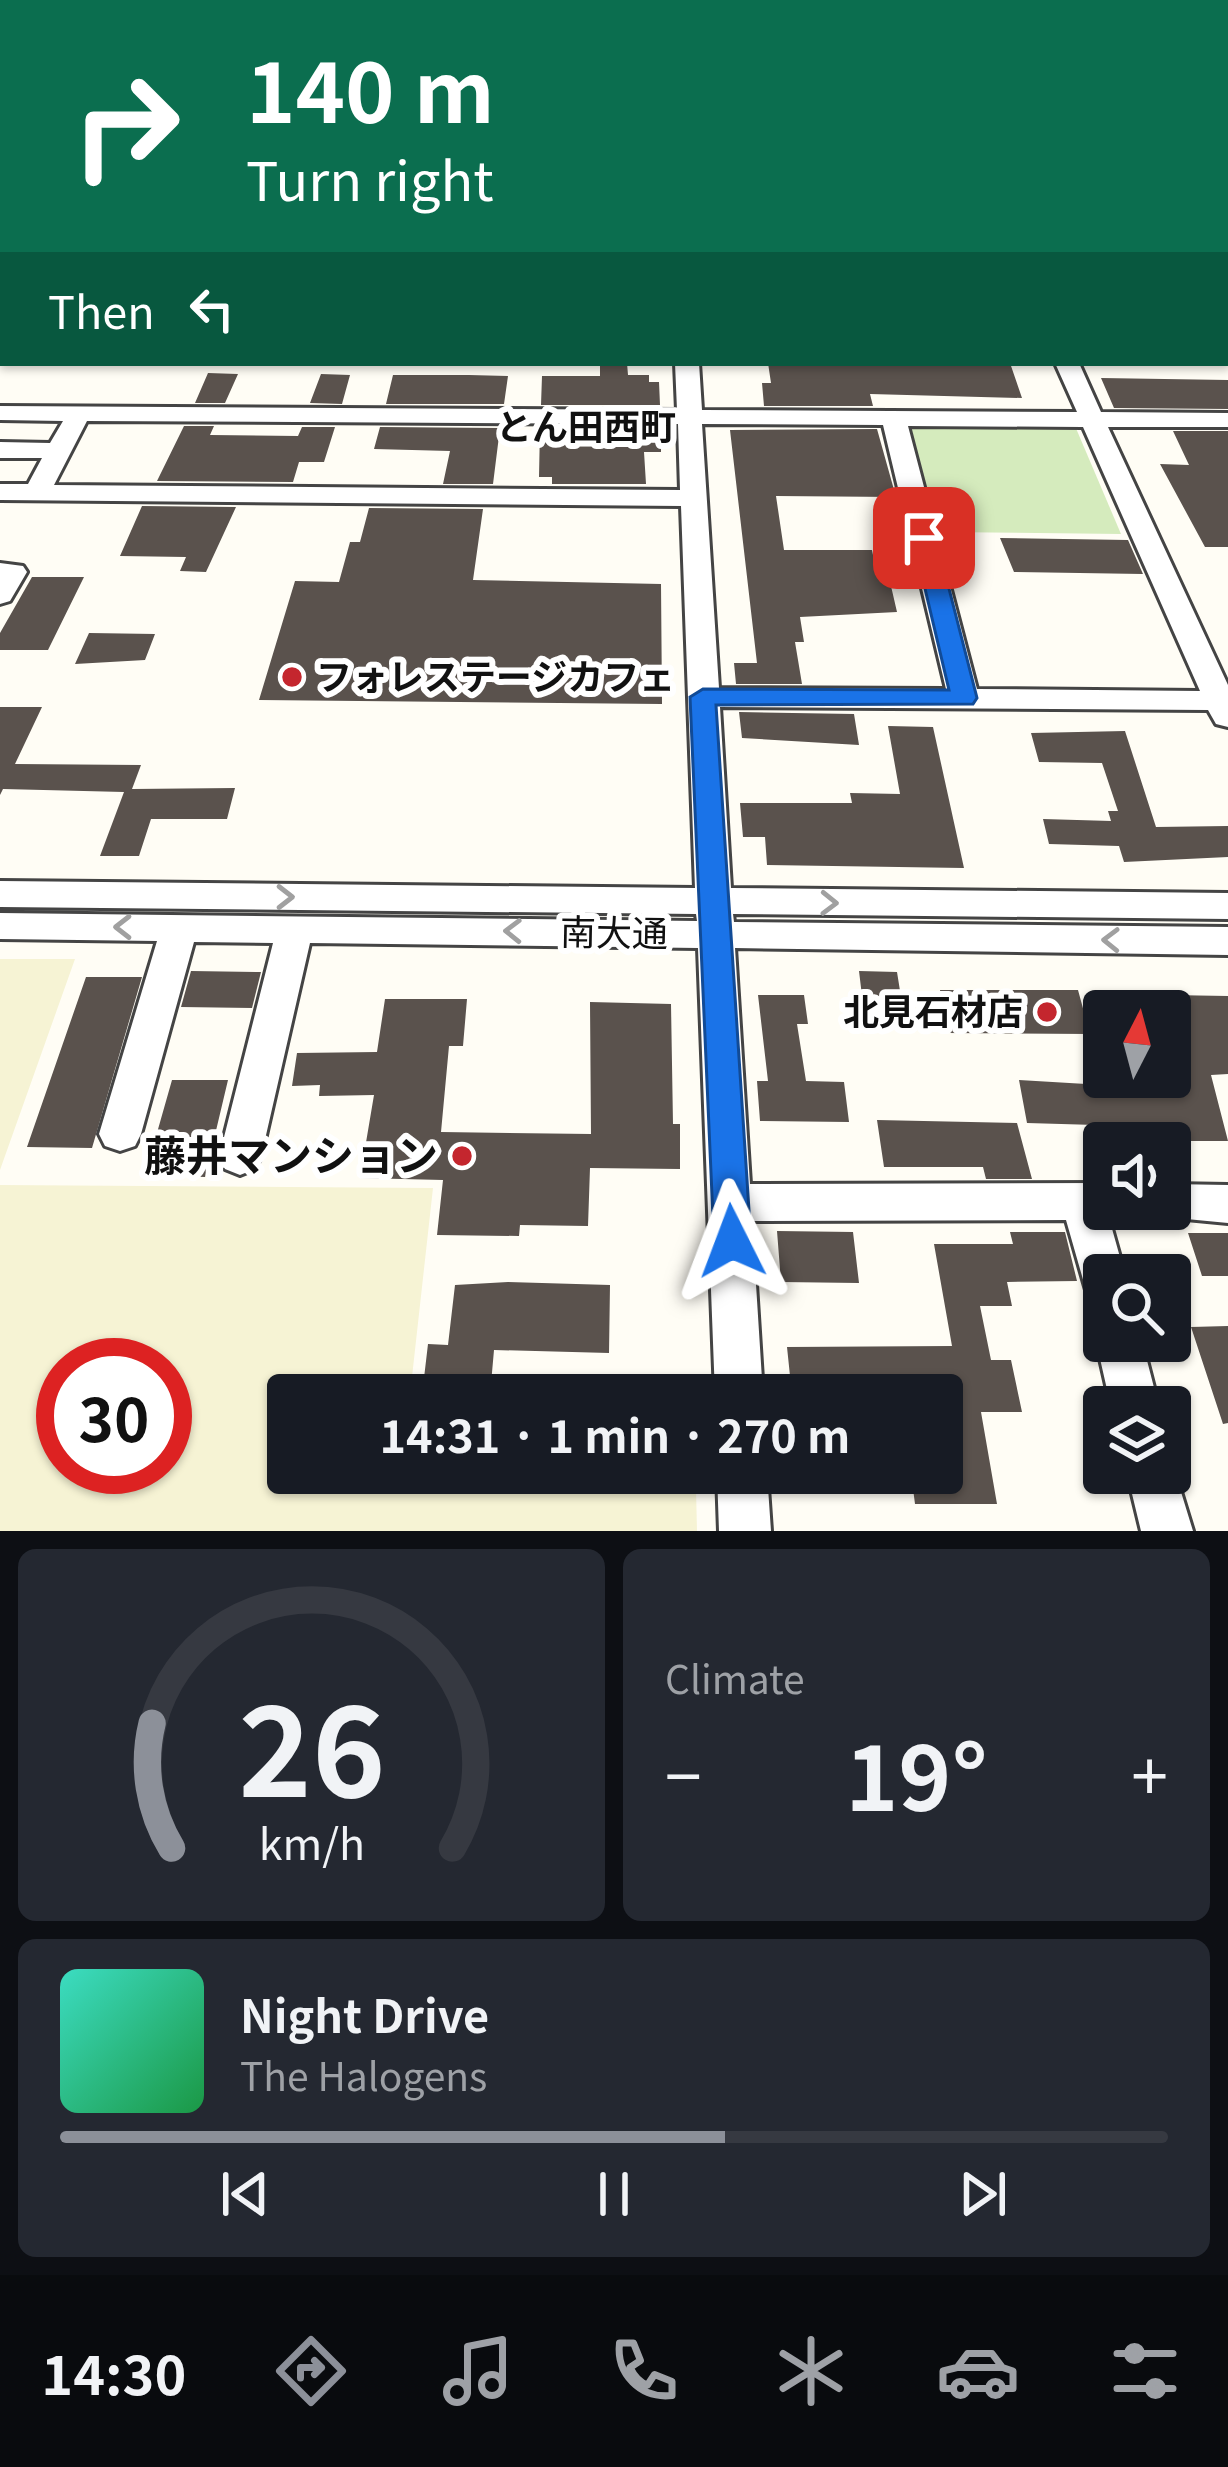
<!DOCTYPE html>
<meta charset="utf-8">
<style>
body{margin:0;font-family:Georgia,"Noto Sans JP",serif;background:#242831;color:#f1f3f6;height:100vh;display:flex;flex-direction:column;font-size:45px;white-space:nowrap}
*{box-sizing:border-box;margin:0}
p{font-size:39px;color:#9ea1a6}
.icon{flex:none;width:66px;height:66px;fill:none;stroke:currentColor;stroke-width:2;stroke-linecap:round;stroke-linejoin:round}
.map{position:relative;height:1531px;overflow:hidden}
.panel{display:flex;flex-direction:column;gap:18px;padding:18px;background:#0d0f14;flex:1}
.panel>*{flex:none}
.banner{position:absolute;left:0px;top:0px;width:1230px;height:366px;box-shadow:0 3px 9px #0004;background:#0b6e4f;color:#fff;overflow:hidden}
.needle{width:78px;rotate:6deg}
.buttons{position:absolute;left:1083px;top:990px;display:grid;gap:24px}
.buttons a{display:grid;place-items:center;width:108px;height:108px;border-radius:12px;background:#171b24;box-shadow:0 3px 9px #0004;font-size:60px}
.speed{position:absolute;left:36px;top:1338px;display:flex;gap:24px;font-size:60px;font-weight:700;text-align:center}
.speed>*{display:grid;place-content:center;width:156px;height:156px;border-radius:50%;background:#171b24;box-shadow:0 3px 9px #0004;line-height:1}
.speed .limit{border:18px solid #d22;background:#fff;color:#111}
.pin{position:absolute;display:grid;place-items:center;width:102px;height:102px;color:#fff;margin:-51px;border-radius:24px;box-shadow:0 6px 18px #0006}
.me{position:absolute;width:132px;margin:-66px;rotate:357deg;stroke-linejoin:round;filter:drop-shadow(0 0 9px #0008)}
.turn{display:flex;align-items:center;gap:42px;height:252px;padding:0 48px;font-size:54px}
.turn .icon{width:156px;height:156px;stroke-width:2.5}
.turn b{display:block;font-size:84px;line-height:102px}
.then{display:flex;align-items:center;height:114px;padding:0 48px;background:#0003;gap:24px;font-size:45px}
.big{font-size:90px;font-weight:700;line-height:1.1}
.panel .widget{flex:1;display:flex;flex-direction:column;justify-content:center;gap:18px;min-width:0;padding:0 42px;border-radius:18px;background:#242831}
.panel .dial{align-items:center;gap:0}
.dial svg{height:312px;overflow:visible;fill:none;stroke:#363941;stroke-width:7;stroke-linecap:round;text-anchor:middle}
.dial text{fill:#f1f3f6;stroke:none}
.song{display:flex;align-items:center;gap:36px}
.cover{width:144px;height:144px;border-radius:18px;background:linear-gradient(135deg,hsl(170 70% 55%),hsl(140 70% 35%))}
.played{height:12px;border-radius:6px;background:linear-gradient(90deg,#8c9099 60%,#363941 60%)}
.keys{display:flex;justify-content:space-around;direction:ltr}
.heat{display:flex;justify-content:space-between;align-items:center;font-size:66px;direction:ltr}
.panel .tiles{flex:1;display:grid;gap:18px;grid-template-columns:1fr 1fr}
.widget:last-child{grid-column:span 2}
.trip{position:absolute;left:267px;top:1374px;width:696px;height:120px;border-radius:12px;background:#171b24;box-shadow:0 3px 9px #0004;font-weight:700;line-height:120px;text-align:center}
.dock{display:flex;height:192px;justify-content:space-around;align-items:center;background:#090b0e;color:#9ea1a6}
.dock .icon{width:84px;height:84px}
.dock .on{color:#8c9099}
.dock b{font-size:54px;color:#f1f3f6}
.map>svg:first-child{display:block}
</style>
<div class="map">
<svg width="1228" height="1531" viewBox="0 0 1228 1531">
<rect width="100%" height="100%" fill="#fffdf5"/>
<path fill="#f6f3d4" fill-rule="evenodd" d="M0,959H75L0,1170Z
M0,1185L433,1188L410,1395H288V1473H402L401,1485L696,1488L697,1531H0ZM63,1365H165V1467H63Z"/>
<path fill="#d5ebbd" d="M910,424L1075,426L1121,534L938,532Z"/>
<path fill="#5a524d" d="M600,363H627L628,375H649V382H659L660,405H541L542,376H600Z
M768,363H1010L1022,398L870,394L873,406H764L762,383H771Z
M208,373L238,374L225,403H195Z
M321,374L350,375L342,404L310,403Z
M393,375H469L508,376L504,404H386Z
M1101,378L1228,380V409L1114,408Z
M184,426H214L210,435L298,436L302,427H335L324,462H299L293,482L157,481Z
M380,427L500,428L493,484H443L450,451L374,449Z
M540,428H661V452H644L646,484H552V477H539Z
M877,429L896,497L776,496L784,550H872L874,560H885L897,612L800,617L804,642H795L802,684H736L734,663H757L730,430Z
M1173,431H1228V547H1205L1160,464L1189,465Z
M142,506L236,507L206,572L180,571L186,557L120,556Z
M369,508L483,509L473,580L661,584L662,704L259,700L295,581L339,582L350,542H360Z
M1000,538L1128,540L1143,574L1014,572Z
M32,577H84L48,650H0V633Z
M89,633L155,634L145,660L75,664Z
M0,707H42L15,764L141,765L132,789L235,788L227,819H151L139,856H100L124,792L3,789L0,795Z
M739,712L854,714L859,745L742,738Z
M888,726L933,727L964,868L767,865L765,837H743L740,803H852L850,793L900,794Z
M1125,731L1156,827L1228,826V857L1124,862L1119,846L1049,844L1043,819L1111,821L1108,811H1118L1102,763L1039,762L1031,733Z
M191,971L261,972L252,1008L181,1007Z
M859,971L897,972L901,997L862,996Z
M86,977H142L92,1148L27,1147Z
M940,990H1078L1090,1034L947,1033Z
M758,995H804L808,1024H797L806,1081L844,1082L849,1122L760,1121L757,1081H768Z
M1169,995L1228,996V1074L1211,1075L1228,1141H1168L1164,1127L1027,1123L1019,1080L1170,1089Z
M385,999H467L463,1046H449L441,1132L591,1134L590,1002L671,1004L673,1124H680V1169L590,1168L588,1226L520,1225L519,1236L437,1235L443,1180L360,1178L374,1095L319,1096L320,1085L292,1086L297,1053L377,1052Z
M172,1080H228L205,1177L145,1175Z
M877,1120L1017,1123L1032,1179H986L983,1167H884Z
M777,1231L853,1232L859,1283L781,1282Z
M1010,1232H1065L1077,1281L1007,1282L1012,1306H980L991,1360H1011L1022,1412H981L997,1504H915L911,1473H942V1395H792L787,1347L952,1346L934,1244H1013Z
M1188,1233H1228V1276H1202Z
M508,1282L610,1285L609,1353L494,1350L490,1395H422L428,1344L448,1345L455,1285Z
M1228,1326V1423L1223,1424L1191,1327Z"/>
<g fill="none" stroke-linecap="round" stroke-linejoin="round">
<g stroke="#444" stroke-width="6">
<path id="minor" d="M865,0H879L880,3H866Z
M1227,89H1228V99H1227Z
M0,98H3V108H0Z
M1227,130H1228V140H1227Z
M0,131H3L0,144Z
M1227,172H1228V184H1227Z
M0,206H3V218H0Z
M1227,221H1228V233H1227Z
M0,260H3V272H0Z
M1227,313L1228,314V329L1227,328Z
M0,334H3V348H0Z
M675,363H699L702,410L1077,412L1055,363H1079L1101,412L1228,413V427H1108L1228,685V727L1216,724L1208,710L720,707L731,888L1228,893V919L733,914L734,922L1228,927V955L735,948L750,1184L1104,1183V1209H1122L1109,1218L1125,1275H1104V1303L1088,1297L1066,1220L752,1221L763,1395H715L698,948L310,943L261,1157L255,1169L240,1175L225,1169L219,1157L273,943L194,942L141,1134L135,1146L120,1151L105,1146L99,1134L157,941L0,939V913L697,921L696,914L0,907V881L695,888L681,506L0,500V484H28L42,458H0V442L50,443L63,421L0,420V406L677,410ZM87,421L678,424L680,490L54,485ZM702,424L883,425L946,689L719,688ZM908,426L1083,427L1200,691L977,689Z
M0,563L23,566L27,572L10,601L0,604Z
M1170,1184L1228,1185V1223L1155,1216L1151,1209H1170Z
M1102,1326L1104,1341H1142L1159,1407H1111L1096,1341Z
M1170,1456L1193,1531H1141L1127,1473H1170Z
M717,1473H767L771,1531H719Z"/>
</g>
<g stroke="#222" stroke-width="6">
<path id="major" d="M1137,0H1155L1158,3H1140Z
M1227,100H1228V114H1227Z"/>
</g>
<g stroke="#222" stroke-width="6">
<path id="highway" d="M0,22H3V34H0Z
M1227,27H1228V39H1227Z"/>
</g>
<use href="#minor" fill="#fff" fill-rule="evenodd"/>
<use href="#major" fill="#f9d66b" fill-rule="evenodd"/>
<use href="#highway" fill="#f5a25d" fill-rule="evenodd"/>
</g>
<defs><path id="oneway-chevron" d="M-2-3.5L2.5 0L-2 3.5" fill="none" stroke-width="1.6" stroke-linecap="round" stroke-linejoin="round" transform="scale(3)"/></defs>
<g stroke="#a0a0a0">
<use href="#oneway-chevron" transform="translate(285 897)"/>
<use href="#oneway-chevron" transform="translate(829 903) rotate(1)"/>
<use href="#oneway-chevron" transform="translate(123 927) rotate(-180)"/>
<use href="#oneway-chevron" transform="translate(513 931) rotate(-179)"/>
<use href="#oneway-chevron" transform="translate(1111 940) rotate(-179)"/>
</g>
<path fill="#1a73e8" stroke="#114b97" stroke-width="3" d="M924,531L936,538L977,698L973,704L716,705L751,1241L745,1252L732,1257L719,1252L714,1241L690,697L703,689L949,690L913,538Z"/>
<g fill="#c4262e" stroke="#fff" stroke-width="4.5">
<circle cx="292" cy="677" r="12"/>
<circle cx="1047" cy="1012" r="12"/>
<circle cx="462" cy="1156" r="12"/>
</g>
<g text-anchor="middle" stroke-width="12" stroke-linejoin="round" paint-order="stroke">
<g font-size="36" font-weight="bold" fill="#111" stroke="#fff">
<text x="586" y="440">とん田西町</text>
</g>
<g font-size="36" font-weight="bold" fill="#111" stroke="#fff" text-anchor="start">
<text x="316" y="690">フォレステージカフェ</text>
<text x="1023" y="1025" text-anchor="end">北見石材店</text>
</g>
<g font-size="36" fill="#111" stroke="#fff">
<text transform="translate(614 933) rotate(1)" y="13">南大通</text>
</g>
<g font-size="42" font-weight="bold" fill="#111" stroke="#fff" text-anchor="end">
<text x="438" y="1171">藤井マンション</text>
</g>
</g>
</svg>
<div class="buttons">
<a><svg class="needle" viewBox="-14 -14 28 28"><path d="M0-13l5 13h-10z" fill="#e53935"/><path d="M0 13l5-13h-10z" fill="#9ea1a6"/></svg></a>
<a><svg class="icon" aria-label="sound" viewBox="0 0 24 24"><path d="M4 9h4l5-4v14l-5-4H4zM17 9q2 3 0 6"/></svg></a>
<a><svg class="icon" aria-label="search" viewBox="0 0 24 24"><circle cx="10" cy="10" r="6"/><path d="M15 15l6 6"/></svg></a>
<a><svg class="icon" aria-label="layers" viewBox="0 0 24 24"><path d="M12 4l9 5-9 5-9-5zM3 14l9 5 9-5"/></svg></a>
</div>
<div class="speed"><div class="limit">30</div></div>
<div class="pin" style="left:924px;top:538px;background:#d93025"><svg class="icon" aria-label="arrive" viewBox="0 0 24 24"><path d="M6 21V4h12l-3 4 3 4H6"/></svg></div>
<svg class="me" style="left:732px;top:1241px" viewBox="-20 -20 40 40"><path d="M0-17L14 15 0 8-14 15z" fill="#1a73e8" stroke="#fff" stroke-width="4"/></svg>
<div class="trip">14:31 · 1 min · 270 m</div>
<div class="banner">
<div class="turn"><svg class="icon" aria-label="right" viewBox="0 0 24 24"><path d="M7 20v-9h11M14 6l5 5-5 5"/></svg><div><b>140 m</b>Turn right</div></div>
<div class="then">Then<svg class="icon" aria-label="left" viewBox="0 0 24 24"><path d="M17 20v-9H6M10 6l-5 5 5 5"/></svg></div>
</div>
</div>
<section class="panel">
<div class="tiles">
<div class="widget dial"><svg viewBox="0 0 100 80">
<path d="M14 69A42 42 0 1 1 86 69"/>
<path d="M14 69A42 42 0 0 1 9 37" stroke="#8c9099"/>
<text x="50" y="56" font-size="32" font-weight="700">26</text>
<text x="50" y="72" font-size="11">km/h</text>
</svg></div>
<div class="widget"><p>Climate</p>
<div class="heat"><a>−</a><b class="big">19°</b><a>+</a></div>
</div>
<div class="widget">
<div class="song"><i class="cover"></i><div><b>Night Drive</b><p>The Halogens</p></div></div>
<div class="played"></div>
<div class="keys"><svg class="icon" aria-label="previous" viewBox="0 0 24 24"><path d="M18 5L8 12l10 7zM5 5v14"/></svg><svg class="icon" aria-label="pause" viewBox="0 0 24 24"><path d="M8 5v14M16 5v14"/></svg><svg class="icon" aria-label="next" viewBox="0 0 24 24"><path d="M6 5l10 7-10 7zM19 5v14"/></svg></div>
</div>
</div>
</section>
<nav class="dock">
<b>14:30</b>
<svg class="icon on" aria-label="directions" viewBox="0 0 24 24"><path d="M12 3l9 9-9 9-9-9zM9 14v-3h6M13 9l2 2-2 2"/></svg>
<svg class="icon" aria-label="music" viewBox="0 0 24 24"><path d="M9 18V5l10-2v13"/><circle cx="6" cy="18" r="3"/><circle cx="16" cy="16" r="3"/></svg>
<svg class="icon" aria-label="phone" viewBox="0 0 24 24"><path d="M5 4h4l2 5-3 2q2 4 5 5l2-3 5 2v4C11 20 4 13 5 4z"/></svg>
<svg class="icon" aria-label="climate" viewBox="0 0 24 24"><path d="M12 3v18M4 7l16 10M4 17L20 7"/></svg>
<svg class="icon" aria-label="car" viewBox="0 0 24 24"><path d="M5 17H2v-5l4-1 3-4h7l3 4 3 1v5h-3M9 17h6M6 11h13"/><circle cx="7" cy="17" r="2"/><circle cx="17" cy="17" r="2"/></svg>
<svg class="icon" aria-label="filters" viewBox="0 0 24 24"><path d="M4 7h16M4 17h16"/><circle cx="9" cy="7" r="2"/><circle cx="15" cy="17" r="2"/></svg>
</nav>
